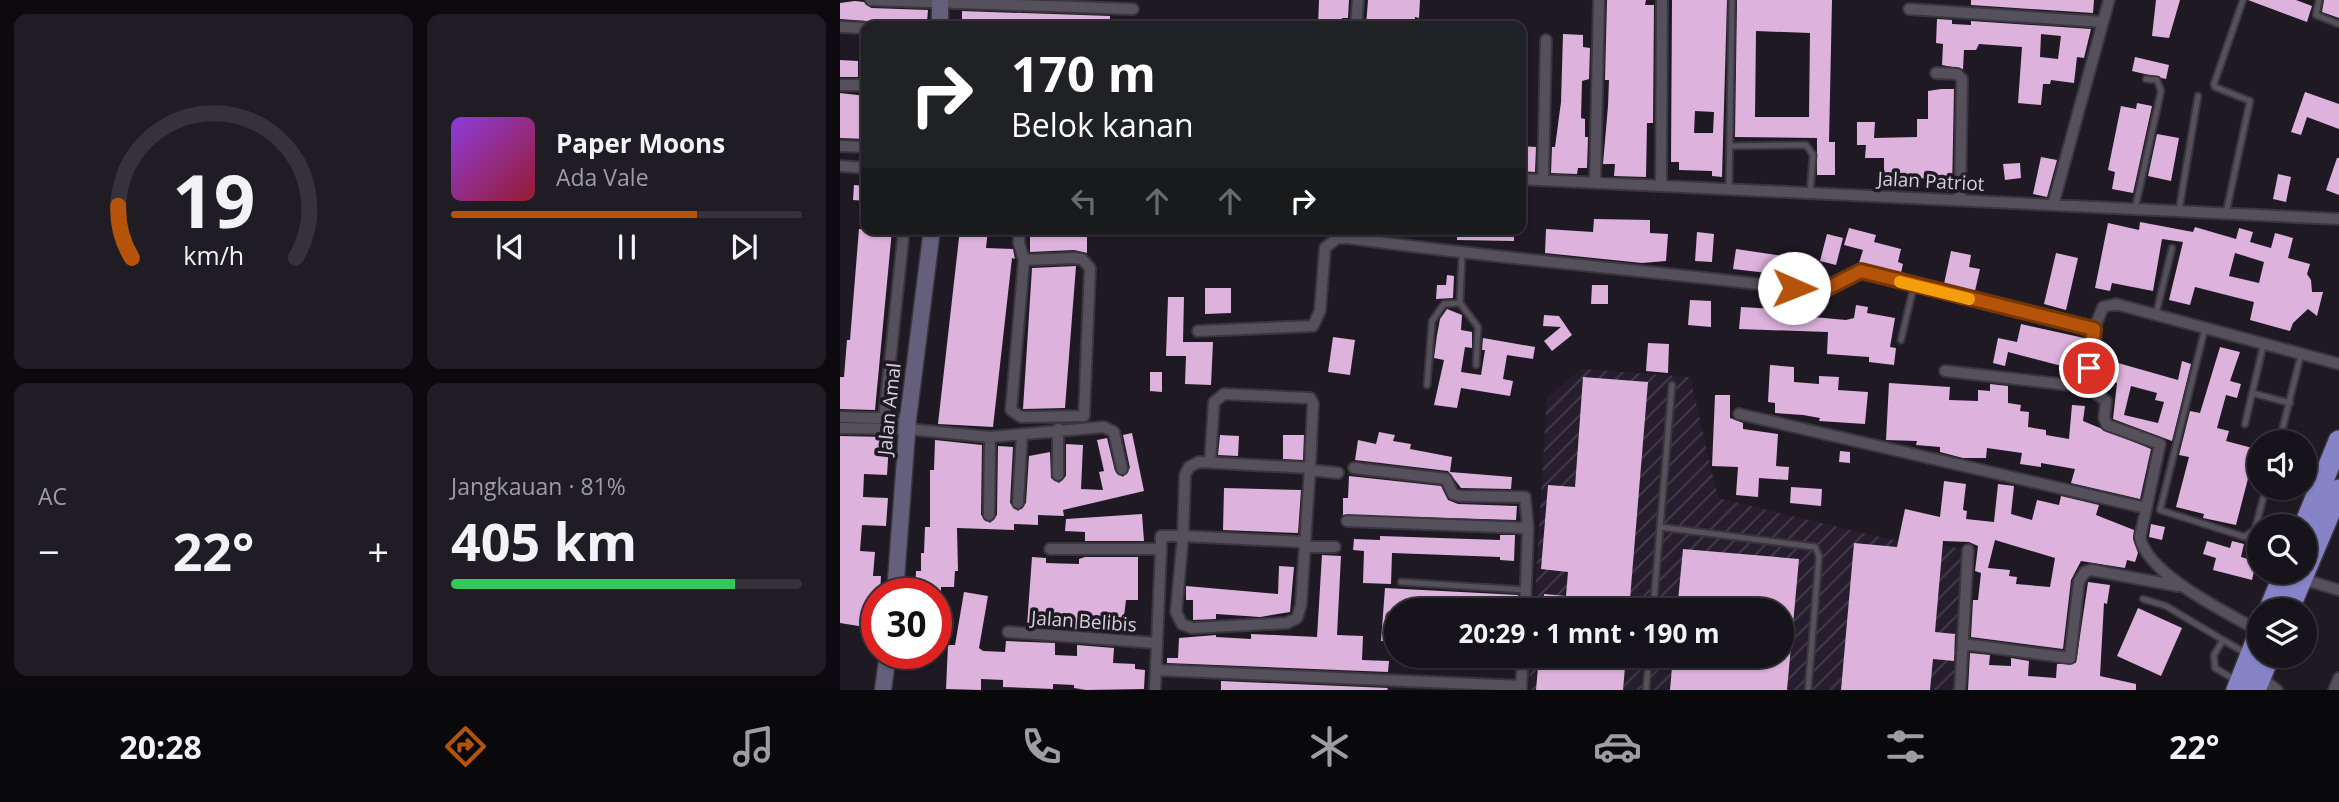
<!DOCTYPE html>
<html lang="id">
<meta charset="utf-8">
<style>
body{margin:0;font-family:"Open Sans",sans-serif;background:#1f1c23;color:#f1f3f6;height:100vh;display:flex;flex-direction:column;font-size:26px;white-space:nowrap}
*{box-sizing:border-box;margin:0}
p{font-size:23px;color:#9e9ea2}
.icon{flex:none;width:38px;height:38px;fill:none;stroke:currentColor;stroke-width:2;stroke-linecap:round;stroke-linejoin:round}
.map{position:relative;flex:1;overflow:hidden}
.side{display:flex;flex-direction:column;gap:14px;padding:14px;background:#0c0a0e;width:840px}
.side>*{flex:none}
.hud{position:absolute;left:21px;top:21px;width:665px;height:214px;border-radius:14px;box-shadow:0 2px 5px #0004,0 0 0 2px #353239;background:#202124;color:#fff;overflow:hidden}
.buttons{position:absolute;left:1407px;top:430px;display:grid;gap:14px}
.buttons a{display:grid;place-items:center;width:70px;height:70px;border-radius:50%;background:#16131a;box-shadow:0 2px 5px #0004,0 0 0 2px #353239;font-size:35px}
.speed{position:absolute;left:21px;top:578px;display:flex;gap:14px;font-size:35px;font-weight:700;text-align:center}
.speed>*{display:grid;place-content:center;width:91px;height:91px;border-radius:50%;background:#16131a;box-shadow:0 2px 5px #0004,0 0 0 2px #353239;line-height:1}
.speed .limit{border:10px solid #d22;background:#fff;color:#111}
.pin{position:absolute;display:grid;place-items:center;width:60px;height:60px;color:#fff;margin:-30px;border:4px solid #fff;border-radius:50%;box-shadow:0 2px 7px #0007}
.me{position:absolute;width:77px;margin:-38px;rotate:91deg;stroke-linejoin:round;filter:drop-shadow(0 0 5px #0008)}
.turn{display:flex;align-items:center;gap:24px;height:147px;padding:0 35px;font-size:32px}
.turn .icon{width:91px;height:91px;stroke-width:2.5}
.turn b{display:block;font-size:49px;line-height:60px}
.lanes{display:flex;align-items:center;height:66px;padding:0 35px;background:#0003;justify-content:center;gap:35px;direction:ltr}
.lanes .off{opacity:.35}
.big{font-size:52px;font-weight:700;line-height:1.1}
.side .widget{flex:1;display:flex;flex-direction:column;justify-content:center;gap:10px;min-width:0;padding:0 24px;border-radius:14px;background:#1f1c23}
.side .dial{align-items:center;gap:0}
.dial svg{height:182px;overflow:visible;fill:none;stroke:#353239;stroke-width:7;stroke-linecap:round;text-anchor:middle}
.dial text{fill:#f1f3f6;stroke:none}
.song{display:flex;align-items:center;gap:21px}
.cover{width:84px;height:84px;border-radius:10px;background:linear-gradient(135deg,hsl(270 70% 55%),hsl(350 70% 35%))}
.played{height:7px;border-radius:4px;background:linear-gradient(90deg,#b45309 70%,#353239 70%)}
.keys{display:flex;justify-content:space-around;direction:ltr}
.heat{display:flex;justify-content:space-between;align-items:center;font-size:38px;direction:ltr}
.charge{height:10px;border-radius:5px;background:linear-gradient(90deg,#34c759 81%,#353239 0)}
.side .tiles{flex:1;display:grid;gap:14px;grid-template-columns:repeat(2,1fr)}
.trip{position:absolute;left:544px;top:598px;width:410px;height:70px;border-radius:35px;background:#16131a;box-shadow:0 2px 5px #0004,0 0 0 2px #353239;font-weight:700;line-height:70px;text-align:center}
.tabs{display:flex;height:112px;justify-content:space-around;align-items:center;background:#09080a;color:#9e9ea2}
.tabs .icon{width:49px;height:49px}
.tabs .active{color:#b45309}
.tabs b{font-size:32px;color:#f1f3f6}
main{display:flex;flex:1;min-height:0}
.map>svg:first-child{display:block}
</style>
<main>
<section class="side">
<div class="tiles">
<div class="widget dial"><svg viewBox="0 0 100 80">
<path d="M14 69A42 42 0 1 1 86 69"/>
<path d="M14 69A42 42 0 0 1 8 46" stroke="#b45309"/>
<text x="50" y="56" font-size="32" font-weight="700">19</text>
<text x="50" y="72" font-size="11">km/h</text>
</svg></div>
<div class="widget">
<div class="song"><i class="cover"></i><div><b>Paper Moons</b><p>Ada Vale</p></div></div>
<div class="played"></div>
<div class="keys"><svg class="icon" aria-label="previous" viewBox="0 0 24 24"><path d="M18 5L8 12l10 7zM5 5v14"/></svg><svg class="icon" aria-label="pause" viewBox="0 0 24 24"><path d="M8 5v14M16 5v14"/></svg><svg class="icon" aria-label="next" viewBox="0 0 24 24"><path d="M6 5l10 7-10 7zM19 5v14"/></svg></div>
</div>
<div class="widget"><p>AC</p>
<div class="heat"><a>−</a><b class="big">22°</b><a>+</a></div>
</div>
<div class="widget"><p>Jangkauan · 81%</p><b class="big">405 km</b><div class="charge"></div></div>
</div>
</section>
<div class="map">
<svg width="1499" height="690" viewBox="0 0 1499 690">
<defs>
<pattern id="industrial-furrows" width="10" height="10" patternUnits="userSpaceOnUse" patternTransform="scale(1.75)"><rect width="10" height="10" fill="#261e2e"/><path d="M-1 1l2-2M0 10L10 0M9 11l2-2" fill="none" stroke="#453e4c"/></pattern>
</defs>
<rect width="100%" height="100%" fill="#1e1923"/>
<path fill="url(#industrial-furrows)" d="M742,369L850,377L878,498L1048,539L1127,549L1116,690H689L691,656H942V611H694L707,397Z"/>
<path fill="#ddb2dc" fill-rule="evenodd" d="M479,0H509L508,18H502L501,26H478Z
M528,0H580L579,18L575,17L574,26H526Z
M767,0H806L805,5H814L813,123H807L806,177L774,176L775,164H763L768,106L769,80H765Z
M832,0H887L882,177L872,176V171L839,170V162H831ZM855,111L874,112L873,133H854Z
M897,0H992L989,142H995V175H977V138L895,137ZM916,31L970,33L969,117H915Z
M1131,0H1254L1253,13L1131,5Z
M1316,0H1340L1329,38L1312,36Z
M1408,0H1456L1472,6L1467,22Z
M1484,0H1499V18L1482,12Z
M15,1L24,2L31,8L88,10L87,22L68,21L67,24L0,19V3Z
M122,11L270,16V26H149V23L122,22Z
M1097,19L1112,20V24L1131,25V21L1251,29L1244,58L1237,57L1234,83L1211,80L1210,84H1203L1201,105L1178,103L1182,47L1139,44L1136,50H1124L1123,69L1102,65L1103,44L1096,43ZM1201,34L1221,36L1218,59L1200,57Z
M723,34L743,35V47L750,48L749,79L742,81L741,118L745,119V137H748L747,168H738L737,174L711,173L712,147H715L721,102Z
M1295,57L1329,65L1326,79L1292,71Z
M0,60L18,61V77H0Z
M1101,89H1114L1112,192H1101V179L1074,178V184H1044V158H1025L1026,145H1017V122H1035L1034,138L1077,137V119H1088V91Z
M1465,92L1499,104V129L1467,117L1461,135L1451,132Z
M0,93L26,96V139L0,138Z
M1297,103L1312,106L1293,193L1272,189L1275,172L1268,170L1281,106L1296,109Z
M1317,134L1339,138L1331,181L1308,176Z
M681,146L696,147L695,172L681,171Z
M1201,157L1217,160L1207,197L1193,194Z
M1497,158H1499V195L1486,190Z
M1180,163L1181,178L1165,180L1163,164Z
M1438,174L1451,177L1446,202L1433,199Z
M14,185L26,186V201L13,200Z
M754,219L810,220V233L828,234L826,261L802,263L705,253L706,229L753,232Z
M1300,222L1353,232L1355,227L1396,239L1399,228L1413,232L1410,242L1431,248L1435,233L1453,238L1448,258L1470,264L1467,274L1471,280L1472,292H1483L1477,316L1468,309L1453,323L1450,331L1410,320L1414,302L1355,287L1350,305L1329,300L1343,242L1322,239L1313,291L1272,283L1270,291L1255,288L1268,223L1299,230ZM1395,253L1424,262L1419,283L1389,276Z
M1009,228L1036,235L1034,242L1061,249L1058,262L1063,264L1061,273L1019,263L1023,250L1004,245Z
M19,229L52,230L35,410L0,409V377H4L7,340H10Z
M120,229H148L146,248L173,249L175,259L172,258L153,427L98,424Z
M219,229H247V253L234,250L190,252V235L218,236Z
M617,229H674V241L617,240Z
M857,232L874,234L872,262L855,261Z
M987,234L1003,238L996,265L980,261Z
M896,249L963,259L961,277L893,269Z
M1111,251L1131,255L1129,267L1140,269L1135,291L1104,284Z
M1216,253L1238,258L1226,310L1204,304Z
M236,266L225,408L183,409L192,268Z
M607,275L614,276L613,298L596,299L597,285H606Z
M752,285H768V304H751Z
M365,288H391V313L365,314Z
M328,297H344L343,342H373L371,385L345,384L346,356H326Z
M850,300L871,301V327L848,325Z
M1016,305L1028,307L1027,313L1055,318L1050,347L1056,348L1054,365L1029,362V357L987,354L988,332L899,329L901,307L952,310L951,315L1006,320L1014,318Z
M607,309L622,315L621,330L632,332V348L625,347L621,372L641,375L645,350H642L643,338L695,347L693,359L667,355L663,379L673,381L670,396L621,388L617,408L594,405L604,360L594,358L597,335L600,319Z
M704,315L719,316L732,335L712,351L704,341L721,327L703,326Z
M1181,324L1244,338L1237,370L1168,352L1165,366L1153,363L1158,338L1177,342Z
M493,337L515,340L510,375L488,372Z
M808,343L829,344L828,373L806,371Z
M1380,347L1400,352L1390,381L1401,384L1397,398L1386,395L1377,428L1389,431L1386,441L1416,449L1414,457L1419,459L1416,472L1410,471L1396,525L1363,518L1364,514L1336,507L1349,457L1339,455L1350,411L1360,413Z
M1342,361L1351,364L1332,441L1273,419L1277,383L1273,382L1278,363L1338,380ZM1291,386L1317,393L1315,400L1324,402L1318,423L1284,415Z
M930,365L954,367V382L979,384V376L999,377L998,390L1028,392L1025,424L979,421L980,418L963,415L935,413V403L928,402Z
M310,372H322V392L310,391Z
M743,377L808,382L789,611H703L704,594L726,596L728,572L701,569L708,485L735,487Z
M1049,383L1110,387L1109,400L1138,401V390L1150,391V384L1168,386V403L1181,405L1180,411L1189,412L1188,427L1206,430V435L1229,439L1232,405L1245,406L1243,421L1311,449L1300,499L1231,483L1235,469L1201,463V467L1180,464L1182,453L1147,448L1146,458H1123L1100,452V447L1076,445L1077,441L1046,440Z
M875,395H890V418L903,423V429L938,434L936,466L949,467L948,480L919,478L918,497L896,495L898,467L872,466Z
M539,432L555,435L553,441L571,444L570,449L612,457L610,472L672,477L671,489L621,488L608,471L515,460L518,440L536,444Z
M292,433L304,491L223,510L224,516L198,515V525L174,524V530L117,528L118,571H115L114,587H101V593H75L76,571H81V553H84L85,527H90V470H94L95,440L142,445L141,515L150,523L157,515L158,446L173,447L170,503L178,511L186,503L189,456L210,452L211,478L219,483L226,476V444L243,445L241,489L263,490L259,472L264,471L257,440L267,438L275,471L283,477L290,468L283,435Z
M380,435L399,436L398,456L378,455Z
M443,435H464L463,460L443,459Z
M0,436L46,437V444H49L47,475L24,474L23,497L48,498L46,526L22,525L20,551L35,552L33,576H41L40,593H37V629L0,623Z
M1000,451L1010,452V463L999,462Z
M509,476L601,486L608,500L618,504L677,506L676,520L503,515V498H508Z
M1104,481L1126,484L1123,510L1127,511L1126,519L1154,522L1158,484L1174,486L1171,514L1192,520L1197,500L1219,505L1221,496L1259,505L1256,515L1294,530L1293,539L1298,553L1295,562L1287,560L1285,568L1241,561L1231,580L1223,649L1131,637L1133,600H1138L1141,573L1135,571L1138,546L1129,542L1103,541L1095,632L1115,634L1114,661L1093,659L1090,690H1001L1014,543L1057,547L1065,509L1100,517ZM1155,540L1215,558L1210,587L1176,584L1177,577L1169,576L1170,570L1148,568Z
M951,487L982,489L981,506L950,503Z
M384,488L461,490L458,533L383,530Z
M302,514L304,541H245V532L225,531L226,519Z
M1311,524L1325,527L1322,540L1309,537Z
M660,535H675L674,561L660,560V557L552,553L551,584L523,583L524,551L513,550L514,539L540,540V536L660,540Z
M1367,541L1390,548L1392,541L1404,544L1401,557L1419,562L1418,572L1414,571L1412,580L1373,570L1376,558L1363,554Z
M843,549L959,559L947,690H830L833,656H942V611H837Z
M482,555L501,556L497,635L523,636L522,660L549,661L548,672L327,663V658H338L339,638L376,635V637L411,639V634L477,637Z
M192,557L206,558V563L239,564V559L245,557H298V600H286L282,632L187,626Z
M439,566L454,567L450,612L420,617L376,614V619L353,620V600H346V586L438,594Z
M1248,582L1270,585L1267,604L1264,603L1260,676L1296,684V690H1128L1130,653L1150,655L1149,665L1171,666V658L1189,661L1188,676L1216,678L1217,664L1236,663Z
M545,588L678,595L677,611H549L545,617L548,621H556V642L541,641Z
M124,592L148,596L139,648L143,651L165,652L166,641L215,643V655L237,656V645L274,648L273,663L295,664V669L305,670L304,689L246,690L234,688V685L213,684V689L163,687V680L141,679V690L106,689L108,645H115Z
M1298,608L1342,628L1321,676L1277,656Z
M699,656H786L783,690H696Z
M381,681L548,688L547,690H381Z"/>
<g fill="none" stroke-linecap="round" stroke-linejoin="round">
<g stroke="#39363d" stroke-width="9">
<path id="lane" d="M1479,0L1476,15L1499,24
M891,146L966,145L973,155L970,193
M889,189L892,0
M1295,209L1321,91L1317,80L1306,79
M1339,210L1358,96
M1386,213L1410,101L1375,87L1374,84L1403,0
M620,303L638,327L636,365
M1316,314L1332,248
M1365,328L1320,510L1405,537L1415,529L1426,488
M1061,340L1074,285
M587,385L592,321L604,304L620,303L622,254
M1412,393L1450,403
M1405,424L1424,342
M1439,443L1461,354
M820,527L975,547L979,556L968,690
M561,582L686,590
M1303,599L1326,606L1383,640
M813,611L832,385
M550,616H556
M1397,681L1375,668L1374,655L1383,640L1407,654
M806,690L809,656"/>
</g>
<g stroke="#39363d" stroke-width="14">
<path id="street" d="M31,0L293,9
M1069,9L1263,22
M516,26L518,0
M0,27L26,28
M1096,73L1117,74L1122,79L1120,200
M0,85H26
M0,146L26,147
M0,166L26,168
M681,179L1499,219
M703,180L706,40
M755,183L759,0
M821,186L822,0
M1213,205L1269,0
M179,229V243L184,260L171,410L181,417L244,416L250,268L242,259L234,258L184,260
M358,331L473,326L480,311L485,248L497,238H509C664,260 821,271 977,291L990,288L1021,271L1254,329L1263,307L1276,304L1499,364
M1105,371L1247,387L1266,401L1264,418L1267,425L1320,444L1300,537C1307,575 1388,613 1419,631
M1247,387L1254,329
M899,414L1306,508
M0,417L68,419
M44,419L64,229
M0,428L67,429L150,437L264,427L274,432L282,469
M218,429V475
M370,462L374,402L384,394L470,398L473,403L470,468
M514,468L606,479L613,494L620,496L685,497L688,528L685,611
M470,470L498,473
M178,503L182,434
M149,515L150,437
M507,521L688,528
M464,547H495
M210,549H321L315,690
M321,549V536H343L345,475L349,467L359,462L470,468L461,605L457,618L447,623L352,628L342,624L336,612L343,536L464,542
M1462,579L1499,590
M168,632L317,643
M1123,644L1230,658L1239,581L1245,572L1251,570L1338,586
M316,670L681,686
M1420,677L1437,690
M681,690L683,656
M1120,690L1128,550
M1494,690L1499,678"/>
</g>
<g stroke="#39363d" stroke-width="19">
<path id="secondary" d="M100,0V26
M55,593L68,419L92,229
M43,690L48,653"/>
</g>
<g stroke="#39363d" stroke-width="24">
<path id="highway" d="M1464,527L1499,441
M1429,611L1445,572
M1448,611L1499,490
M1397,690L1419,634
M1415,690L1429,656"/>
</g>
<use href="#lane" stroke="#56505c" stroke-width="5"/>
<use href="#street" stroke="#56505c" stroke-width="10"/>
<use href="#secondary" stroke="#645f7c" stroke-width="16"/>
<use href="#highway" stroke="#8683c7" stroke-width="21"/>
</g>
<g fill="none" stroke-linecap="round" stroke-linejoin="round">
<g stroke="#753606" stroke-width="18">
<path id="route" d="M954,288L982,291L1021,271L1254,329L1249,368"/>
</g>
<use href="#route" stroke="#b45309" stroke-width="12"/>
<path stroke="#f59e0b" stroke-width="12" d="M1060,282L1129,299"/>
</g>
<g text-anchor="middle" stroke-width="7" stroke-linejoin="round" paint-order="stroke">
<g font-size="19" fill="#d4d1d8" stroke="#1e1923">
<text transform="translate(1091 181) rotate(3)" y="7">Jalan Patriot</text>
<text transform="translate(49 409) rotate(-84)" y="7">Jalan Amal</text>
<text transform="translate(244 621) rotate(4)" y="7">Jalan Belibis</text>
</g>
</g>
</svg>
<div class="buttons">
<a><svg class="icon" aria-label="sound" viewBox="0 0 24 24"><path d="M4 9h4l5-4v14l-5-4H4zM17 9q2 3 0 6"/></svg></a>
<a><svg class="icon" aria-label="search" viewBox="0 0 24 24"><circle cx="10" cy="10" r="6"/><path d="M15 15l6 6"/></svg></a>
<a><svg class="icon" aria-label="layers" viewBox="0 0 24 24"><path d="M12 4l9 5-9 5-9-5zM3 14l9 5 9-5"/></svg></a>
</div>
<div class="speed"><div class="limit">30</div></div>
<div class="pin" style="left:1249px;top:368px;background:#d93025"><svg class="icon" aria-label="arrive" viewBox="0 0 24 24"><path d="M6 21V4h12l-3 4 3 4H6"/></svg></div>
<svg class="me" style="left:954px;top:288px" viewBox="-20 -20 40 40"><circle r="19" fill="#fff"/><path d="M0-13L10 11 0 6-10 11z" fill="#b45309"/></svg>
<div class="trip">20:29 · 1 mnt · 190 m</div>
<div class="hud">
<div class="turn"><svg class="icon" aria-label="right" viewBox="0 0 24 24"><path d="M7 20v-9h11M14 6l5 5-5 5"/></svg><div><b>170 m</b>Belok kanan</div></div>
<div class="lanes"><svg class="icon off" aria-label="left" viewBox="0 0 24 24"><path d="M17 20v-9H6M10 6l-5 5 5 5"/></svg><svg class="icon off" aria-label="ahead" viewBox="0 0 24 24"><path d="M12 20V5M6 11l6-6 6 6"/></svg><svg class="icon off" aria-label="ahead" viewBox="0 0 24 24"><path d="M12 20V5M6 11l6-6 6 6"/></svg><svg class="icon" aria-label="right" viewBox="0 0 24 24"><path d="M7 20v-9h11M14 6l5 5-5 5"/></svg></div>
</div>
</div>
</main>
<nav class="tabs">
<b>20:28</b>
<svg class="icon active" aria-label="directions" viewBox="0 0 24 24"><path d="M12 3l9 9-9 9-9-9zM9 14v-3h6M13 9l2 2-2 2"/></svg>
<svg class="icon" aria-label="music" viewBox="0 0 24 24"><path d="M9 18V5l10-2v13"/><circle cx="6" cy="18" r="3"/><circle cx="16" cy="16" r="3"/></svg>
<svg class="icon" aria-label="phone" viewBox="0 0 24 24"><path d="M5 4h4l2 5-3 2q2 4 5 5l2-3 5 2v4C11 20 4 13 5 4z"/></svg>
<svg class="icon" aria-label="climate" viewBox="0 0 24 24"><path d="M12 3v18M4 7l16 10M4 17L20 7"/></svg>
<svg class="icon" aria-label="car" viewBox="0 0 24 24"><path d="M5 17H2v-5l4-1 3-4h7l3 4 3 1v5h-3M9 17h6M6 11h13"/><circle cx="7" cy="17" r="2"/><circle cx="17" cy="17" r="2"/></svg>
<svg class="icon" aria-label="filters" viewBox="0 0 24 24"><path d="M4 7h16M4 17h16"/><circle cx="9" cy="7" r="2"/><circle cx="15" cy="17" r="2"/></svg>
<b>22°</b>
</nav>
